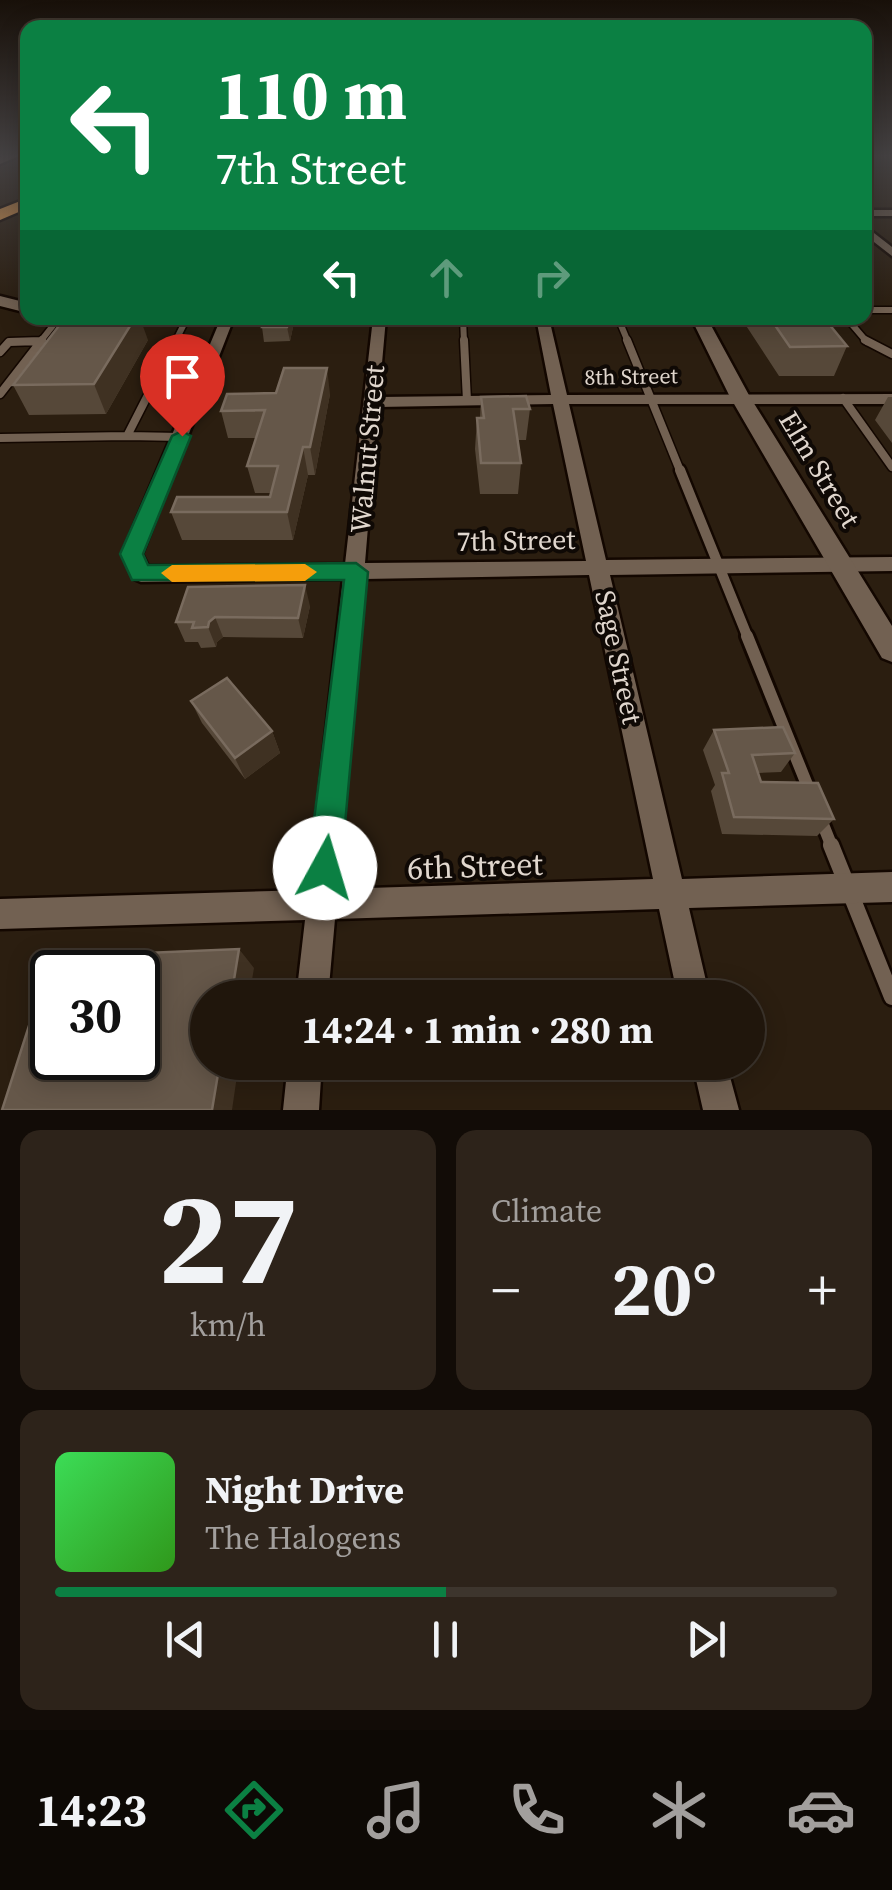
<!DOCTYPE html>
<meta charset="utf-8">
<style>
body{margin:0;font-family:"Source Serif 4",serif;background:#2d231a;color:#f1f3f6;height:100vh;display:flex;flex-direction:column;font-size:38px;white-space:nowrap}
*{box-sizing:border-box;margin:0}
p{font-size:32px;color:#a29f9d}
.icon{flex:none;width:55px;height:55px;fill:none;stroke:currentColor;stroke-width:2;stroke-linecap:round;stroke-linejoin:round}
.map{position:relative;height:1110px;overflow:hidden}
.drawer{display:flex;flex-direction:column;gap:20px;padding:20px;background:#120c07;flex:1}
.drawer>*{flex:none}
.guide{position:absolute;left:20px;top:20px;width:852px;height:305px;border-radius:20px;box-shadow:0 5px 25px #0003,0 0 0 2px #3d352d;background:#0b8043;color:#fff;overflow:hidden}
.speed{position:absolute;left:30px;top:950px;display:flex;gap:20px;font-size:50px;font-weight:700;text-align:center}
.speed>*{display:grid;place-content:center;width:130px;height:130px;border-radius:50%;background:#20160c;box-shadow:0 5px 25px #0003,0 0 0 2px #3d352d;line-height:1}
.speed .limit{border:5px solid #111;border-radius:15px;background:#fff;color:#111}
.pin{position:absolute;display:grid;place-items:center;width:85px;height:85px;color:#fff;margin:-102px -42px;border-radius:50% 50% 50% 0;rotate:-45deg;box-shadow:0 0 10px #0007}
.pin .icon{rotate:45deg}
.me{position:absolute;width:110px;margin:-55px;rotate:6deg;stroke-linejoin:round;filter:drop-shadow(0 0 8px #0008)}
.turn{display:flex;align-items:center;gap:35px;height:210px;padding:0 30px;font-size:45px}
.turn .icon{width:130px;height:130px;stroke-width:2.5}
.turn b{display:block;font-size:70px;line-height:85px}
.lanes{display:flex;align-items:center;height:95px;padding:0 30px;background:#0003;justify-content:center;gap:50px;direction:ltr}
.lanes .off{opacity:.35}
.big{font-size:75px;font-weight:700;line-height:1.1}
.drawer .widget{flex:1;display:flex;flex-direction:column;justify-content:center;gap:15px;min-width:0;padding:0 35px;border-radius:20px;background:#2d231a}
.drawer .dial{align-items:center;gap:0}
.dial b{font-size:130px;line-height:1}
.song{display:flex;align-items:center;gap:30px}
.cover{width:120px;height:120px;border-radius:15px;background:linear-gradient(135deg,hsl(130 70% 55%),hsl(110 70% 35%))}
.played{height:10px;border-radius:5px;background:linear-gradient(90deg,#0b8043 50%,#3d352d 50%)}
.keys{display:flex;justify-content:space-around;direction:ltr}
.heat{display:flex;justify-content:space-between;align-items:center;font-size:55px;direction:ltr}
.drawer .tiles{flex:1;display:grid;gap:20px;grid-template-columns:1fr 1fr}
.widget:last-child{grid-column:span 2}
.trip{position:absolute;left:190px;top:980px;width:575px;height:100px;border-radius:50px;background:#20160c;box-shadow:0 5px 25px #0003,0 0 0 2px #3d352d;font-weight:700;line-height:100px;text-align:center}
.menu{display:flex;height:160px;justify-content:space-around;align-items:center;background:#0d0905;color:#a29f9d}
.menu .icon{width:70px;height:70px}
.menu .active{color:#0b8043}
.menu b{font-size:45px;color:#f1f3f6}
.map>svg:first-child{display:block}
</style>
<div class="map">
<svg width="892" height="1110" viewBox="0 0 892 1110">
<rect width="100%" height="100%" fill="#2b1e10"/>
<g fill="none" stroke-linecap="round" stroke-linejoin="round">
<g stroke="#130700" stroke-width="9">
<path id="service-far4" d="M865,310H892
M463,318L464,342
M618,318L628,342
M851,318L849,321L867,342
M9,342L41,341
M40,342L59,318
M175,342L187,318"/>
</g>
<g stroke="#130700" stroke-width="11">
<path id="service-far3" d="M464,340L467,401
M627,340L681,473
M865,340L892,354
M0,352L9,342L41,341
M0,394L42,340
M843,398L892,467
M127,436L181,437
M0,438L127,436L176,340"/>
</g>
<g stroke="#130700" stroke-width="15">
<path id="service-far2" d="M680,470L748,638"/>
</g>
<g stroke="#130700" stroke-width="18">
<path id="service-far1" d="M747,636L810,792
M820,817L832,847"/>
</g>
<g stroke="#130700" stroke-width="21">
<path id="service" d="M831,845L892,997"/>
</g>
<g stroke="#130700" stroke-width="5">
<path id="minor" d="M865,210H892V216H865Z
M865,226L892,247V256L865,235Z
M221,318H234L142,554L148,566L345,564L373,318H386L379,397L551,395L536,318H549L567,395L892,394V404H569L606,560L892,557V571L610,575L682,879L892,872V902L689,908L710,998H678L659,909L335,919L328,998H296L305,920L0,929V899L308,890L343,579L141,582L134,579L122,554ZM553,404L586,561L365,563L378,407ZM589,575L653,879L337,889L364,579Z
M288,1062H322L319,1110H283Z
M692,1062H726L739,1110H703Z"/>
</g>
<g stroke="#130700" stroke-width="5">
<path id="tertiary" d="M5,155H21L0,164V157Z
M0,296L28,303V313L0,306Z
M691,318H707L750,397L892,626V662L882,658L730,397Z"/>
</g>
<g stroke="#130700" stroke-width="5">
<path id="motorway" d="M28,198V208L0,220V209Z"/>
</g>
<use href="#service-far4" stroke="#726152" stroke-width="6"/>
<use href="#service-far3" stroke="#726152" stroke-width="8"/>
<use href="#service-far2" stroke="#726152" stroke-width="10"/>
<use href="#service-far1" stroke="#726152" stroke-width="12"/>
<use href="#service" stroke="#726152" stroke-width="16"/>
<use href="#minor" fill="#726152" fill-rule="evenodd"/>
<use href="#tertiary" fill="#726152" fill-rule="evenodd"/>
<use href="#motorway" fill="#f7a854" fill-rule="evenodd"/>
</g>
<path fill="#564839" d="M295,318L290,341L264,342L262,327Z
M327,318H346L347,326L328,327Z
M497,318H515V322L499,323Z
M741,318H824L847,346L834,376H779Z
M148,340L106,414L29,415L13,385Z
M330,394L315,475H308L293,540H182L171,512L270,497L271,493H255L247,466L256,438H228L221,411Z
M481,397L530,409L526,440H517L521,463L518,494H480L475,449L477,418H480Z
M888,397H892V443L875,420Z
M310,606L303,638L223,637L217,642L216,647L201,648L198,642H185L176,622Z
M191,701L272,731L280,753L245,779L202,723Z
M714,730L795,753L781,772L758,773L761,782L834,819L817,836L722,834L711,791L715,785L703,750Z"/>
<path fill="#3f3122" d="M135,318H140L148,340L106,414L94,384Z
M289,318H295L290,341L287,327Z
M327,368L330,394L315,475L310,447Z
M303,447L308,475L293,540L287,512Z
M305,585L310,606L303,638L298,618Z
M215,617L223,637L217,642L216,647L208,627L209,622Z
M272,731L280,753L245,779L235,758Z
M239,949L254,968L249,998H231Z
M220,1062H239L232,1110H212Z"/>
<path fill="#655749" stroke="#796b5e" stroke-width="2.5" fill-rule="evenodd" d="M65,318H135L94,384L13,385Z
M264,318H289L287,327H262Z
M770,318H824L847,346L790,347Z
M284,368H327L310,447H303L287,512H171L177,497H270L278,466H247L265,410L221,411L227,394L276,393Z
M526,396L530,409H513L521,463H481L477,418H484L481,397Z
M305,585L298,618L215,617L209,622L208,627L192,628L194,622H176L188,587Z
M227,678L272,731L235,758L191,701Z
M783,727L795,753L752,755L761,782L818,783L834,819L734,817L722,773H729L714,730Z
M239,949L231,998H208V1062H220L212,1110H2L51,957ZM52,972H138V1058H52Z"/>
<linearGradient id="sky" x2="0" y2="1"><stop stop-color="#181009"/><stop offset="0.5" stop-color="#444142"/><stop offset="1" stop-color="#444142" stop-opacity="0"/></linearGradient>
<rect width="892" height="311" fill="url(#sky)"/>
<path fill="#0b8043" stroke="#07532c" stroke-width="2.5" d="M182,431L191,436L143,554L148,565L356,563L368,572L341,868L336,880L325,885L313,880L308,868L344,580H132L120,554L172,436Z"/>
<path fill="#f59e0b" d="M305,564L317,572L305,581L172,582L161,573L172,565Z"/>
<g text-anchor="middle" stroke-width="8" stroke-linejoin="round" paint-order="stroke">
<g font-size="22" fill="#e1d7ce" stroke="#0f0905">
<text transform="translate(631 376) rotate(-1)" y="8">8th Street</text>
</g>
<g font-size="28" fill="#e1d7ce" stroke="#0f0905">
<text transform="translate(367 449) rotate(-85)" y="10">Walnut Street</text>
<text transform="translate(820 469) rotate(59)" y="10">Elm Street</text>
<text transform="translate(516 540) rotate(-1)" y="10">7th Street</text>
<text transform="translate(619 657) rotate(78)" y="10">Sage Street</text>
</g>
<g font-size="32" fill="#e1d7ce" stroke="#0f0905">
<text transform="translate(475 866) rotate(-2)" y="11">6th Street</text>
</g>
</g>
</svg>
<div class="speed"><div class="limit">30</div></div>
<div class="pin" style="left:182px;top:436px;background:#d93025"><svg class="icon" aria-label="arrive" viewBox="0 0 24 24"><path d="M6 21V4h12l-3 4 3 4H6"/></svg></div>
<svg class="me" style="left:325px;top:868px" viewBox="-20 -20 40 40"><circle r="19" fill="#fff"/><path d="M0-13L10 11 0 6-10 11z" fill="#0b8043"/></svg>
<div class="trip">14:24 · 1 min · 280 m</div>
<div class="guide">
<div class="turn"><svg class="icon" aria-label="left" viewBox="0 0 24 24"><path d="M17 20v-9H6M10 6l-5 5 5 5"/></svg><div><b>110 m</b>7th Street</div></div>
<div class="lanes"><svg class="icon" aria-label="left" viewBox="0 0 24 24"><path d="M17 20v-9H6M10 6l-5 5 5 5"/></svg><svg class="icon off" aria-label="ahead" viewBox="0 0 24 24"><path d="M12 20V5M6 11l6-6 6 6"/></svg><svg class="icon off" aria-label="right" viewBox="0 0 24 24"><path d="M7 20v-9h11M14 6l5 5-5 5"/></svg></div>
</div>
</div>
<section class="drawer">
<div class="tiles">
<div class="widget dial"><b>27</b><p>km/h</p></div>
<div class="widget"><p>Climate</p>
<div class="heat"><a>−</a><b class="big">20°</b><a>+</a></div>
</div>
<div class="widget">
<div class="song"><i class="cover"></i><div><b>Night Drive</b><p>The Halogens</p></div></div>
<div class="played"></div>
<div class="keys"><svg class="icon" aria-label="previous" viewBox="0 0 24 24"><path d="M18 5L8 12l10 7zM5 5v14"/></svg><svg class="icon" aria-label="pause" viewBox="0 0 24 24"><path d="M8 5v14M16 5v14"/></svg><svg class="icon" aria-label="next" viewBox="0 0 24 24"><path d="M6 5l10 7-10 7zM19 5v14"/></svg></div>
</div>
</div>
</section>
<nav class="menu">
<b>14:23</b>
<svg class="icon active" aria-label="directions" viewBox="0 0 24 24"><path d="M12 3l9 9-9 9-9-9zM9 14v-3h6M13 9l2 2-2 2"/></svg>
<svg class="icon" aria-label="music" viewBox="0 0 24 24"><path d="M9 18V5l10-2v13"/><circle cx="6" cy="18" r="3"/><circle cx="16" cy="16" r="3"/></svg>
<svg class="icon" aria-label="phone" viewBox="0 0 24 24"><path d="M5 4h4l2 5-3 2q2 4 5 5l2-3 5 2v4C11 20 4 13 5 4z"/></svg>
<svg class="icon" aria-label="climate" viewBox="0 0 24 24"><path d="M12 3v18M4 7l16 10M4 17L20 7"/></svg>
<svg class="icon" aria-label="car" viewBox="0 0 24 24"><path d="M5 17H2v-5l4-1 3-4h7l3 4 3 1v5h-3M9 17h6M6 11h13"/><circle cx="7" cy="17" r="2"/><circle cx="17" cy="17" r="2"/></svg>
</nav>
